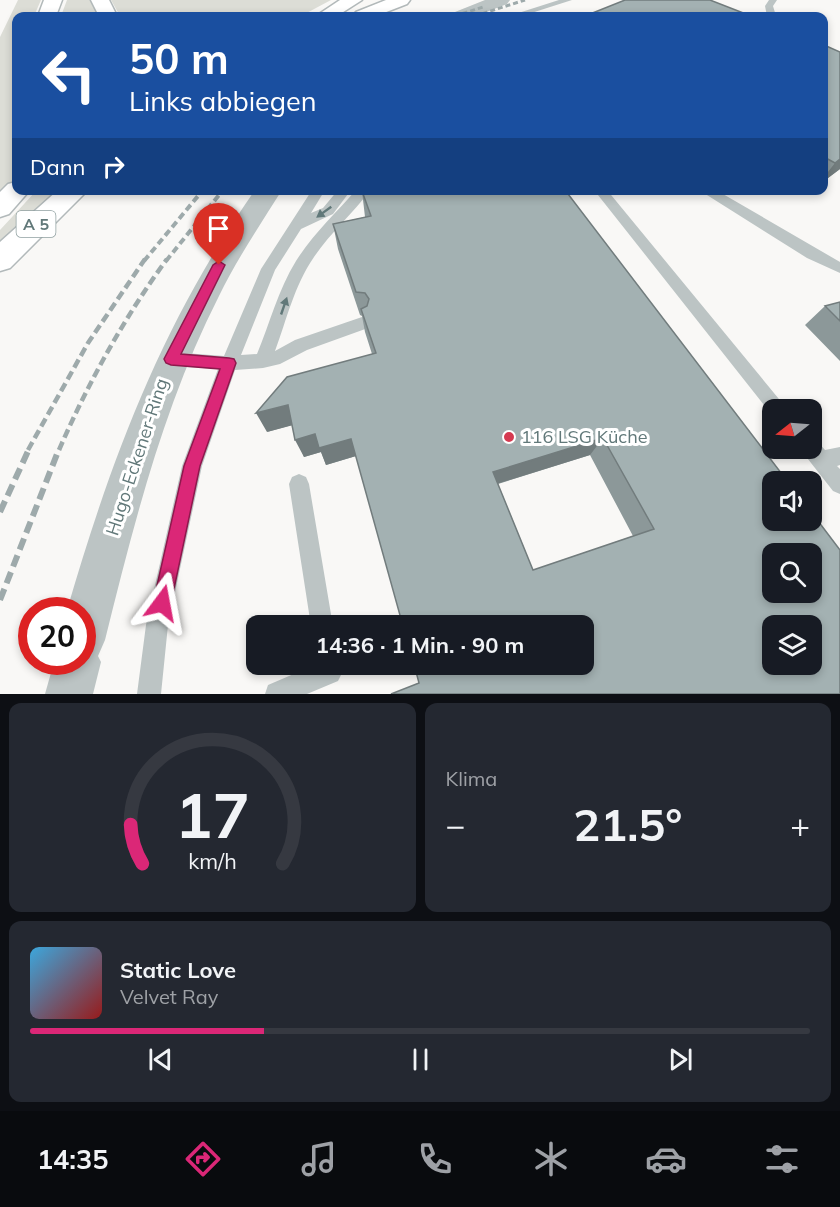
<!DOCTYPE html>
<html lang="de">
<meta charset="utf-8">
<style>
body{margin:0;font-family:Mulish,sans-serif;background:#242831;color:#f1f3f6;height:100vh;display:flex;flex-direction:column;font-size:22px;white-space:nowrap}
*{box-sizing:border-box;margin:0}
p{font-size:20px;color:#9ea1a6}
.icon{flex:none;width:33px;height:33px;fill:none;stroke:currentColor;stroke-width:2;stroke-linecap:round;stroke-linejoin:round}
.map{position:relative;height:694px;overflow:hidden}
.details{display:flex;flex-direction:column;gap:9px;padding:9px;background:#0d0f14;flex:1}
.details>*{flex:none}
.banner{position:absolute;left:12px;top:12px;width:816px;height:183px;border-radius:12px;box-shadow:0 3px 9px #0003;background:#1a4fa0;color:#fff;overflow:hidden}
.needle{width:39px;rotate:253deg}
.tools{position:absolute;left:762px;top:399px;display:grid;gap:12px}
.tools a{display:grid;place-items:center;width:60px;height:60px;border-radius:12px;background:#171b24;box-shadow:0 3px 9px #0003;font-size:30px}
.speed{position:absolute;left:18px;top:597px;display:flex;gap:12px;font-size:30px;font-weight:700;text-align:center}
.speed>*{display:grid;place-content:center;width:78px;height:78px;border-radius:50%;background:#171b24;box-shadow:0 3px 9px #0003;line-height:1}
.speed .limit{border:9px solid #d22;background:#fff;color:#111}
.pin{position:absolute;display:grid;place-items:center;width:51px;height:51px;color:#fff;margin:-62px -26px;border-radius:50% 50% 50% 0;rotate:-45deg;box-shadow:0 0 6px #0007}
.pin .icon{rotate:45deg}
.me{position:absolute;width:66px;margin:-33px;rotate:13deg;stroke-linejoin:round;filter:drop-shadow(0 0 4px #0008)}
.turn{display:flex;align-items:center;gap:21px;height:126px;padding:0 18px;font-size:27px}
.turn .icon{width:78px;height:78px;stroke-width:2.5}
.turn b{display:block;font-size:42px;line-height:51px}
.then{display:flex;align-items:center;height:57px;padding:0 18px;background:#0003;gap:12px;font-size:22px}
.big{font-size:45px;font-weight:700;line-height:1.1}
.details .tile{flex:1;display:flex;flex-direction:column;justify-content:center;gap:9px;min-width:0;padding:0 21px;border-radius:12px;background:#242831}
.details .dial{align-items:center;gap:0}
.dial svg{height:156px;overflow:visible;fill:none;stroke:#363941;stroke-width:7;stroke-linecap:round;text-anchor:middle}
.dial text{fill:#f1f3f6;stroke:none}
.song{display:flex;align-items:center;gap:18px}
.cover{width:72px;height:72px;border-radius:9px;background:linear-gradient(135deg,hsl(200 70% 55%),hsl(0 70% 35%))}
.played{height:6px;border-radius:3px;background:linear-gradient(90deg,#db2777 30%,#363941 30%)}
.keys{display:flex;justify-content:space-around;direction:ltr}
.heat{display:flex;justify-content:space-between;align-items:center;font-size:33px;direction:ltr}
.details .tiles{flex:1;display:grid;gap:9px;grid-template-columns:1fr 1fr}
.tile:last-child{grid-column:span 2}
.trip{position:absolute;left:246px;top:615px;width:348px;height:60px;border-radius:12px;background:#171b24;box-shadow:0 3px 9px #0003;font-weight:700;line-height:60px;text-align:center}
.menu{display:flex;height:96px;justify-content:space-around;align-items:center;background:#090b0e;color:#9ea1a6}
.menu .icon{width:42px;height:42px}
.menu .current{color:#db2777}
.menu b{font-size:27px;color:#f1f3f6}
.map>svg:first-child{display:block}
</style>
<div class="map">
<svg width="840" height="694" viewBox="0 0 840 694">
<rect width="100%" height="100%" fill="#f9f8f6"/>
<path fill="#dcddd6" d="M18,0H41L34,16H16V178L0,196V37Z
M67,0H92L100,16H61Z
M111,0H331L301,16H120Z
M36,191H64L0,248V230Z"/>
<g fill="none" stroke-linecap="round" stroke-linejoin="round">
<g stroke="#b2b9ba" stroke-width="3">
<path id="motorway" d="M44,0H62L56,16H38Z
M91,0H109L117,16H99Z
M340,0H362L337,16H316Z
M386,0H410L407,4L376,16H353L356,12Z
M16,182V190H30L9,214L0,217V192L8,184Z
M58,190H88L10,268L0,271V242Z"/>
</g>
<path stroke="#b9bebf" stroke-width="2" stroke-dasharray="1.5 1.5" stroke-linecap="butt" d="M431,16L438,13"/>
<path fill="#bcc4c4" fill-rule="evenodd" d="M559,0H572L522,16H509Z
M769,0H777L773,6L776,16H767L765,6Z
M312,190H325L311,213L323,208L338,190H351L333,214L301,229L275,270L241,355L257,354C270,323 278,290 296,261C313,234 336,213 356,190H370C353,214 330,233 314,257C294,286 287,319 275,351L295,340L362,317L368,318L370,323L368,328L307,350L280,364L263,368L235,370L202,466L168,625L161,694H137L146,625L182,466L218,369L171,366L165,364L163,359L165,354L171,352L224,356L261,269Z
M594,190H607L788,410H772V415Z
M699,190H716L840,262V273L807,258Z
M812,439L818,442L825,450L840,447V465L837,466L840,469V494L833,491L804,454L802,448H812Z
M299,474L306,477L309,484L333,626H311L289,484L292,477Z
M317,664H341L342,673L338,681L307,694H265L268,685Z"/>
<path fill="#bcc4c4" fill-rule="evenodd" d="M485,0H510L507,4L476,16H452L455,12Z
M255,190H282C260,225 237,259 219,296C164,404 134,523 105,640L98,656L101,662L93,694H45L54,662H82V610H67C112,456 162,323 255,190Z"/>
<use href="#motorway" fill="#fff" fill-rule="evenodd"/>
<path stroke="#9eaaab" stroke-width="3" stroke-dasharray="5 3" stroke-linecap="butt" d="M455,16L483,7
M475,16L525,0"/>
<path stroke="#9eaaab" stroke-width="4" stroke-dasharray="7 4" stroke-linecap="butt" d="M144,261L203,190
M166,261L223,190"/>
<path stroke="#9eaaab" stroke-width="4.5" stroke-dasharray="9 4.5" stroke-linecap="butt" d="M28,450L88,343L145,259
M59,450C88,383 124,318 167,259"/>
<path stroke="#9eaaab" stroke-width="6" stroke-dasharray="12 6" stroke-linecap="butt" d="M0,512L29,449
M0,600L59,449"/>
</g>
<path fill="#8c9899" fill-rule="evenodd" d="M824,45L840,169L824,181Z
M362,191L788,482L419,683L356,456L326,465L321,452L304,457L292,425L267,432L372,354L365,332L362,316L360,315L338,249L333,224L365,217ZM590,455L633,536L533,570L498,484Z
M840,302V361L805,325L825,306Z"/>
<path fill="#727c7d" d="M840,159V169L824,181V177L835,163Z
M288,405L297,424L267,432L256,413Z
M315,434L351,439L356,456L326,465L321,452L304,457L295,440Z
M603,438L590,455L487,487L493,472Z"/>
<path fill="#a3b1b2" stroke="#727c7d" stroke-width="1.5" fill-rule="evenodd" d="M625,0H710L751,16H585Z
M824,45L840,52V159L835,163L824,157Z
M366,190H565L788,482H772V520H812V513L840,550V694H391L419,683L414,664H584V626H403L351,439L319,448L315,434L295,440L288,405L256,413L287,377L376,353L361,309L367,306L369,299L365,293L356,292L333,224L371,216L362,191ZM603,438L654,529L533,570L493,472ZM772,554H812V592H772ZM772,626H812V664H772Z
M840,302V321L825,306Z"/>
<defs><path id="oneway-solid" d="M-6-.8H1V-3.2L6.5 0L1 3.2V.8H-6Z" transform="scale(1.5)"/></defs>
<g fill="#617879">
<use href="#oneway-solid" transform="translate(324 212) rotate(144)"/>
<use href="#oneway-solid" transform="translate(284 306) rotate(-71)"/>
</g>
<path fill="#db2777" stroke="#8e194d" stroke-width="1.5" d="M219,261L225,265L181,354L229,358L234,359L236,363L200,466L171,603L168,609L162,612L155,609L153,603L184,466L220,369L171,365L166,363L164,359L213,265Z"/>
<circle fill="#d53a51" stroke="#fff" stroke-width="2" cx="509" cy="437" r="6"/>
<g text-anchor="middle" stroke-width="6" stroke-linejoin="round" paint-order="stroke">
<rect fill="#fff" stroke="#90a0a1" stroke-width="1.5" x="16.5" y="211" width="39" height="26" rx="4.5"/>
<g font-size="16" font-weight="bold" fill="#617879">
<text x="36" y="230">A 5</text>
</g>
<g font-size="18" fill="#617879" stroke="#fff" text-anchor="start">
<text x="521" y="443">116 LSG Küche</text>
</g>
<g font-size="18" fill="#617879" stroke="#fff">
<text transform="translate(137 457) rotate(-72)" y="6">Hugo-Eckener-Ring</text>
</g>
</g>
</svg>
<div class="tools">
<a><svg class="needle" viewBox="-14 -14 28 28"><path d="M0-13l5 13h-10z" fill="#e53935"/><path d="M0 13l5-13h-10z" fill="#9ea1a6"/></svg></a>
<a><svg class="icon" aria-label="sound" viewBox="0 0 24 24"><path d="M4 9h4l5-4v14l-5-4H4zM17 9q2 3 0 6"/></svg></a>
<a><svg class="icon" aria-label="search" viewBox="0 0 24 24"><circle cx="10" cy="10" r="6"/><path d="M15 15l6 6"/></svg></a>
<a><svg class="icon" aria-label="layers" viewBox="0 0 24 24"><path d="M12 4l9 5-9 5-9-5zM3 14l9 5 9-5"/></svg></a>
</div>
<div class="speed"><div class="limit">20</div></div>
<div class="pin" style="left:219px;top:265px;background:#d93025"><svg class="icon" aria-label="arrive" viewBox="0 0 24 24"><path d="M6 21V4h12l-3 4 3 4H6"/></svg></div>
<svg class="me" style="left:162px;top:603px" viewBox="-20 -20 40 40"><path d="M0-17L14 15 0 8-14 15z" fill="#db2777" stroke="#fff" stroke-width="4"/></svg>
<div class="trip">14:36 · 1 Min. · 90 m</div>
<div class="banner">
<div class="turn"><svg class="icon" aria-label="left" viewBox="0 0 24 24"><path d="M17 20v-9H6M10 6l-5 5 5 5"/></svg><div><b>50 m</b>Links abbiegen</div></div>
<div class="then">Dann<svg class="icon" aria-label="right" viewBox="0 0 24 24"><path d="M7 20v-9h11M14 6l5 5-5 5"/></svg></div>
</div>
</div>
<section class="details">
<div class="tiles">
<div class="tile dial"><svg viewBox="0 0 100 80">
<path d="M14 69A42 42 0 1 1 86 69"/>
<path d="M14 69A42 42 0 0 1 8 49" stroke="#db2777"/>
<text x="50" y="56" font-size="32" font-weight="700">17</text>
<text x="50" y="72" font-size="11">km/h</text>
</svg></div>
<div class="tile"><p>Klima</p>
<div class="heat"><a>−</a><b class="big">21.5°</b><a>+</a></div>
</div>
<div class="tile">
<div class="song"><i class="cover"></i><div><b>Static Love</b><p>Velvet Ray</p></div></div>
<div class="played"></div>
<div class="keys"><svg class="icon" aria-label="previous" viewBox="0 0 24 24"><path d="M18 5L8 12l10 7zM5 5v14"/></svg><svg class="icon" aria-label="pause" viewBox="0 0 24 24"><path d="M8 5v14M16 5v14"/></svg><svg class="icon" aria-label="next" viewBox="0 0 24 24"><path d="M6 5l10 7-10 7zM19 5v14"/></svg></div>
</div>
</div>
</section>
<nav class="menu">
<b>14:35</b>
<svg class="icon current" aria-label="directions" viewBox="0 0 24 24"><path d="M12 3l9 9-9 9-9-9zM9 14v-3h6M13 9l2 2-2 2"/></svg>
<svg class="icon" aria-label="music" viewBox="0 0 24 24"><path d="M9 18V5l10-2v13"/><circle cx="6" cy="18" r="3"/><circle cx="16" cy="16" r="3"/></svg>
<svg class="icon" aria-label="phone" viewBox="0 0 24 24"><path d="M5 4h4l2 5-3 2q2 4 5 5l2-3 5 2v4C11 20 4 13 5 4z"/></svg>
<svg class="icon" aria-label="climate" viewBox="0 0 24 24"><path d="M12 3v18M4 7l16 10M4 17L20 7"/></svg>
<svg class="icon" aria-label="car" viewBox="0 0 24 24"><path d="M5 17H2v-5l4-1 3-4h7l3 4 3 1v5h-3M9 17h6M6 11h13"/><circle cx="7" cy="17" r="2"/><circle cx="17" cy="17" r="2"/></svg>
<svg class="icon" aria-label="filters" viewBox="0 0 24 24"><path d="M4 7h16M4 17h16"/><circle cx="9" cy="7" r="2"/><circle cx="15" cy="17" r="2"/></svg>
</nav>
